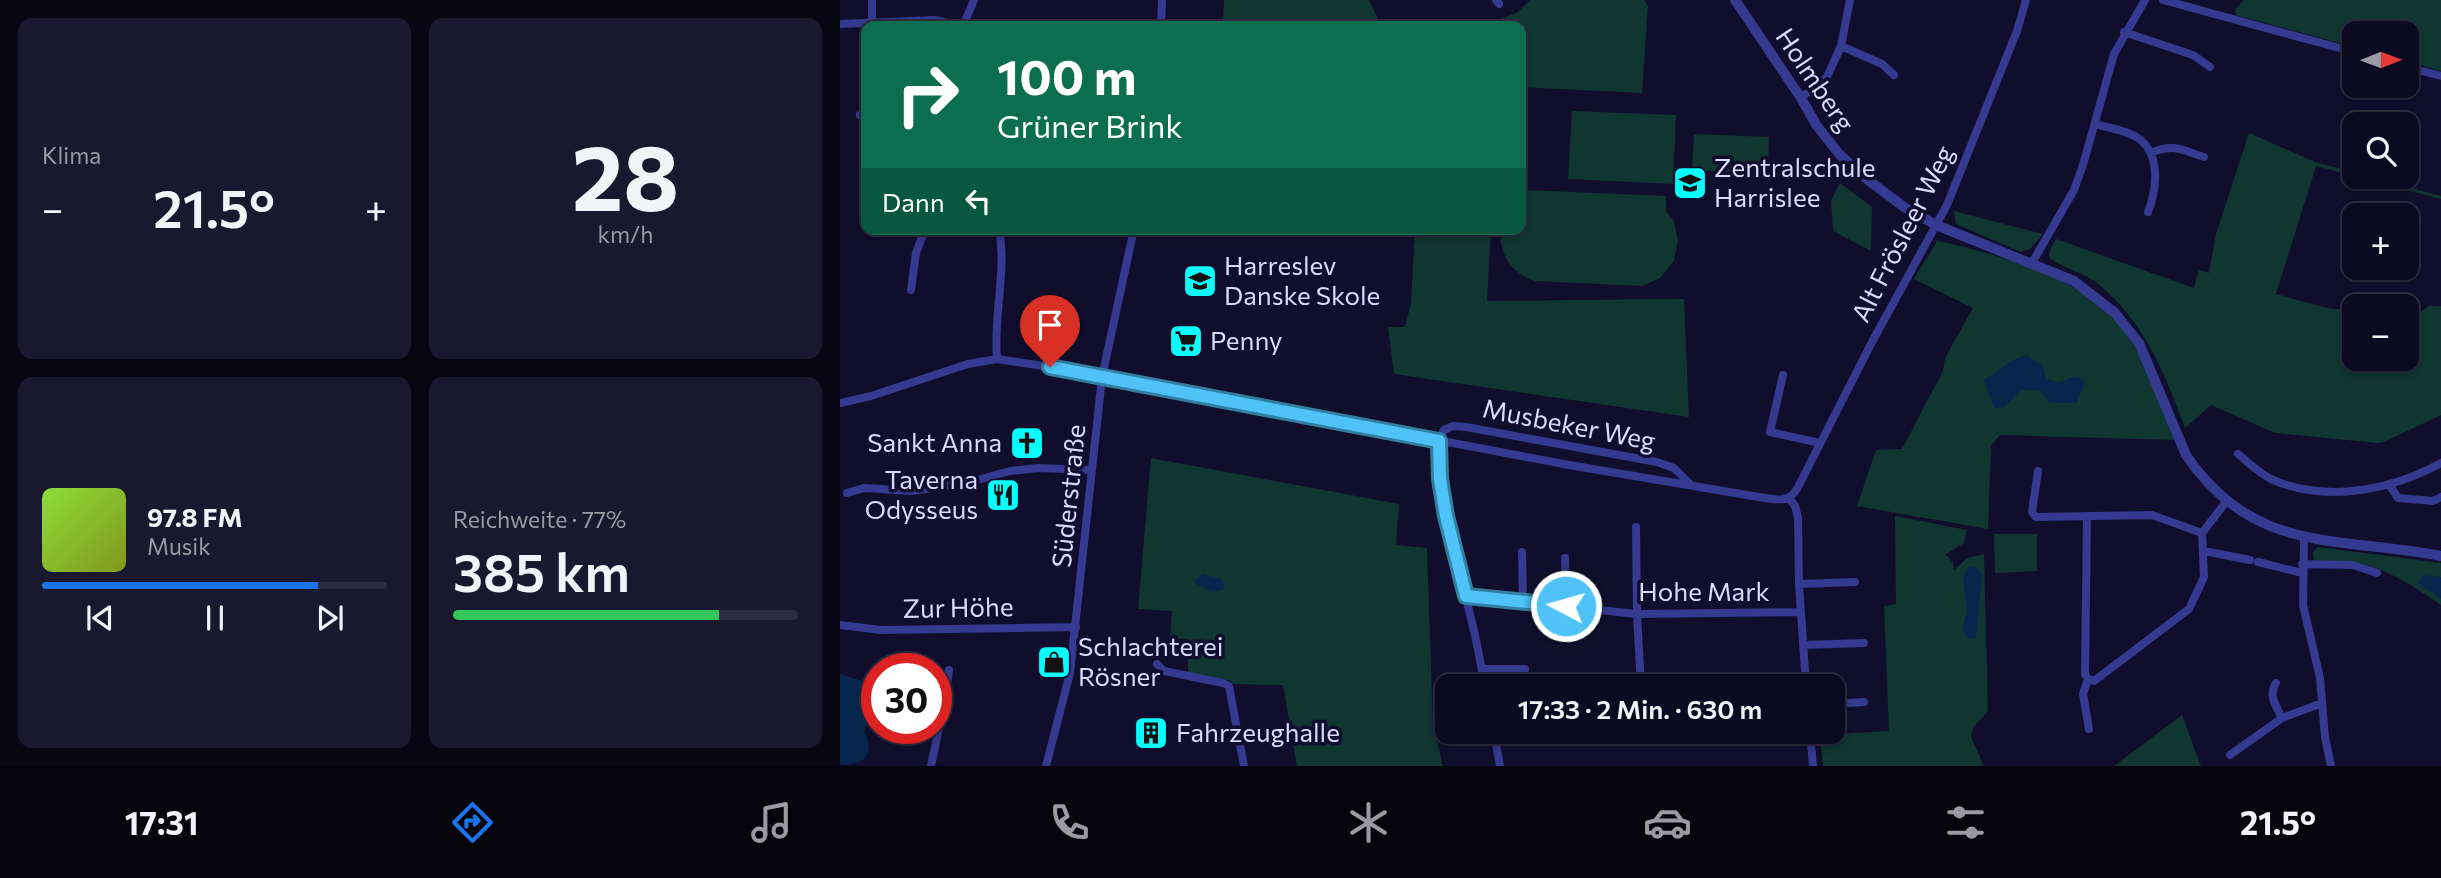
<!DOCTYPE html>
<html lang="de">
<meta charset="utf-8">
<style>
body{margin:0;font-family:Commissioner,sans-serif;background:#1a182e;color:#f1f3f6;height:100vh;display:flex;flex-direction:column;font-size:26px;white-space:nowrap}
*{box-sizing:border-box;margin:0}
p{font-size:23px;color:#9a9aa5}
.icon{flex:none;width:38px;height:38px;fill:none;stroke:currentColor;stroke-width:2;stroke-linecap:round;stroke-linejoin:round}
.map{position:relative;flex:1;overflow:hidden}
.panel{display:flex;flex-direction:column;gap:18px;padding:18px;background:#070612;width:840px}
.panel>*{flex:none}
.hud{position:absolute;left:21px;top:21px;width:665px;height:214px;border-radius:14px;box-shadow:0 4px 10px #0003,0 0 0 2px #2c2b3f;background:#0b6e4f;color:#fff;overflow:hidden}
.needle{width:46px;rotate:89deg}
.controls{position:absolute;left:1502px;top:21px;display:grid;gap:14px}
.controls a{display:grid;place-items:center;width:77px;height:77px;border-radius:14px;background:#0c0a21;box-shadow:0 4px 10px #0003,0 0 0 2px #2c2b3f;font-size:35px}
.speed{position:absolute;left:21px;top:653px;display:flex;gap:14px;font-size:35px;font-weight:700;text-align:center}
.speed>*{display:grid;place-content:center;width:91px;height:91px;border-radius:50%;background:#0c0a21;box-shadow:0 4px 10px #0003,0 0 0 2px #2c2b3f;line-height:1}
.speed .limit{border:10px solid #d22;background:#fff;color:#111}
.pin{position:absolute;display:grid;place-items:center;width:60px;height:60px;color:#fff;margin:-72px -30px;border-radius:50% 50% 50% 0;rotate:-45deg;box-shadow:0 0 7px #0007}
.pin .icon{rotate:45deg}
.me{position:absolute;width:77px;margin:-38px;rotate:276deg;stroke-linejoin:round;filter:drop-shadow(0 0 5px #0008)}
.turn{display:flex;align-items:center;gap:24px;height:147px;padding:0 21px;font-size:32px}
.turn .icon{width:91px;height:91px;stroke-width:2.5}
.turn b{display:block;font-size:49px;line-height:60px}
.then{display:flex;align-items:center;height:66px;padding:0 21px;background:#0003;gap:14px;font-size:26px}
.big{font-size:52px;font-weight:600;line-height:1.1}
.panel .tile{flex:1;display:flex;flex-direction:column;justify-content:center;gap:10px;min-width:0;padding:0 24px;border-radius:14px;background:#1a182e}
.panel .dial{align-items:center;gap:0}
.dial b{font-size:91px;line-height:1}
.song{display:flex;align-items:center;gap:21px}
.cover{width:84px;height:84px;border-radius:10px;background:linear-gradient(135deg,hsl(90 70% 55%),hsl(70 70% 35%))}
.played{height:7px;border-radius:4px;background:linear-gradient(90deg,#1a73e8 80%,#2c2b3f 80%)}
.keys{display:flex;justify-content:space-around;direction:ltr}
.heat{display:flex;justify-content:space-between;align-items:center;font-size:38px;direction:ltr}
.charge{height:10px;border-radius:5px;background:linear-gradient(90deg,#34c759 77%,#2c2b3f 0)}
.panel .tiles{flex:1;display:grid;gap:18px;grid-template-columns:repeat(2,1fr)}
.trip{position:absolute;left:595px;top:674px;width:410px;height:70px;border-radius:14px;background:#0c0a21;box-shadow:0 4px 10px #0003,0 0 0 2px #2c2b3f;font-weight:600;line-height:70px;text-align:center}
.tab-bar{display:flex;height:112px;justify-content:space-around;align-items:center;background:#05040d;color:#9a9aa5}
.tab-bar .icon{width:49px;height:49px}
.tab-bar .on{color:#1a73e8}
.tab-bar b{font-size:32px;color:#f1f3f6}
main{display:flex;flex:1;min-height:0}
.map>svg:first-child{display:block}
</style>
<main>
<section class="panel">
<div class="tiles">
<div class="tile"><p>Klima</p>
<div class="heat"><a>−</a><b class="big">21.5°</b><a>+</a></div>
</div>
<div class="tile dial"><b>28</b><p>km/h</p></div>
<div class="tile">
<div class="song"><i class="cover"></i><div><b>97.8 FM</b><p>Musik</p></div></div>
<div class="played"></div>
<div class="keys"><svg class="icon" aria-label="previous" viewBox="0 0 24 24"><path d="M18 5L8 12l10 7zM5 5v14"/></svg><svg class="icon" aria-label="pause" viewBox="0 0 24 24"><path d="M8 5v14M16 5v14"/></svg><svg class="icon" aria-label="next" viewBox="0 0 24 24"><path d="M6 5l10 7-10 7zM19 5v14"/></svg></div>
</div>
<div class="tile"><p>Reichweite · 77%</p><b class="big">385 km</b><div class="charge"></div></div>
</div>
</section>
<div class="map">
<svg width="1601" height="766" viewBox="0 0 1601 766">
<rect width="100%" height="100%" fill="#100e2c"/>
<path fill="#103631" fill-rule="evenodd" d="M384,0H529L541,26H383Z
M690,0H804L808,6L802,93L681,87V26H644L678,12Z
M1404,0H1601V71L1566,61V33H1514V47L1396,15L1395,10Z
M732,111L836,115L833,184L728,179Z
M1409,133L1475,162L1514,172V176L1476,166L1436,294L1487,308L1514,311V359H1566V324L1589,306H1601V415L1544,442L1537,443L1435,433L1371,405L1345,428C1326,376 1303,319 1257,283C1243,272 1224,269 1209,258L1210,250L1216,239L1354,288L1359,270L1369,273L1376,234Z
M854,134L929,137L928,174L852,170Z
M1517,177H1530L1601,196V199Z
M1000,183L1032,207L1031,251L993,231L991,201Z
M685,190L826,196V211L834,221L838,241L834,261L820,278L802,286L695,281C670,272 660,255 660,229H681V199L684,197Z
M1114,211L1203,234L1190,249L1181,252L1116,224Z
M575,229H651L647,301L844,299L849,417L554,374L548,327H565L571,303Z
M1097,241C1152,252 1251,281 1284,328C1308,362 1321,401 1335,440L1160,435L1151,446L1148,529L1017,506L1036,450L1062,449L1103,371L1105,358L1133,308L1074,279ZM1160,371L1206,379L1218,383L1238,376L1211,403L1199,390H1180L1164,407L1144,380Z
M311,458L559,504L556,545L587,548L593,726L603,766H457L443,685L393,684L389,680L348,674V639L330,638L332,611L298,609Z
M1055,516L1127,530L1124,543L1106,554L1113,563L1114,570L1127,558L1144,554L1148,711L1133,728L1131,737L1144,766H983L980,735L1049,731L1044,606L1056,604ZM1138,610L1135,638L1123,630L1127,611Z
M1154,534H1197V571L1155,573Z
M1478,547L1601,563V605C1575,587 1545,567 1513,562C1501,561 1487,562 1474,562L1473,552Z
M1342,715L1361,766H1274Z"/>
<path fill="#05274e" d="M1187,355L1203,366L1206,379L1218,383L1238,376L1245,382L1237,403H1211L1199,390H1181L1164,407L1154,408L1144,380C1163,370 1166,360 1187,355Z
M1134,566L1142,574L1136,638H1127L1123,630L1127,611L1123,578L1128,567Z
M363,574L381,579L385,586L382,590L372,592L356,584L355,580Z
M1583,575L1601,577V599L1578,583Z
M0,674L37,686V704L25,728L29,749L24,760L7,765L0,764Z"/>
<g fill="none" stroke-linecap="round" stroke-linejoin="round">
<path stroke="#343a8f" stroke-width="8" d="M656,0L659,4
M1323,0L1514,52
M32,23V0
M0,24L94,20L123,26
M123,26L134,0
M321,26L322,0
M1284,32L1353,55L1370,67
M1001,46L1042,64L1054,75
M1566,67L1601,76
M961,98L987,77L1001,46L1010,0
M20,115L26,114
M1255,124C1269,128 1286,130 1298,138C1321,154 1317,189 1308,212
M1311,153C1333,143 1342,150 1364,157
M1192,263L1234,190L1243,165L1274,54L1305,0
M71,290L76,253L85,229
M157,359C153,315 167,273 159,229
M943,375L930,432L980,443
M0,403L31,396L128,364L157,359L210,367L729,465L925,498C939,500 949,502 957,489L1032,342L1107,205L1177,31L1186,0
M1398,454C1409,463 1420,474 1433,480C1487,503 1552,490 1601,463
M1198,471L1192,512L1196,517L1312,515L1362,533L1364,577L1349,609L1254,681L1248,679L1245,674L1247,516
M1549,484L1558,498L1593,501L1601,497
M7,493L24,488L72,491L130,482L170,471L198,468L252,470
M949,498L955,506L958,518L959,584L966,686
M796,527L797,614L801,686
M1362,533L1386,502
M1464,538L1463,605L1480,678L1485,737L1491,766
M1364,551L1410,560
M682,552L683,602
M725,558L726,606
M1418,562L1462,573
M1462,564L1513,565L1537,573
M959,584L1015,582
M626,596L797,614L961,612
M0,625L41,630L236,627
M963,645L1024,643
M317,664L324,671L383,683L389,686L404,766
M642,669H685
M1248,679L1243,694L1249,729
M1436,683C1428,695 1436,706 1442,718
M645,686L635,635L606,516L600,479L599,441L604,430L613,426L626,427L817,462L834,468L851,485
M992,704L1024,702
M654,732L660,766
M970,732L973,766
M1390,755L1442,718L1482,703
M91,766L105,700L109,670
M206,766L230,673L262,377L294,229"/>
<path stroke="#343a8f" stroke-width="10" d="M895,0L961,98L977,126L1000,155L1028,180L1064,207L1096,225L1234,281L1275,313L1299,343L1346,455C1414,555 1498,536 1601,556"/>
</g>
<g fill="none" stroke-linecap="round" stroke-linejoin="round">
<g stroke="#337fa1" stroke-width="18">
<path id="route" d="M210,367L599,441L600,479L606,516L626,596L726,606"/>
</g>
<use href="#route" stroke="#4fc3f7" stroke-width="12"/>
</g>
<defs>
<g id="school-square" transform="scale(1.75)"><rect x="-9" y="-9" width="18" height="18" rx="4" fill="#05ffff" stroke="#100e2c"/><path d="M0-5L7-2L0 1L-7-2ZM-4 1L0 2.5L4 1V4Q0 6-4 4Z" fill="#111"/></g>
<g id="supermarket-square" transform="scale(1.75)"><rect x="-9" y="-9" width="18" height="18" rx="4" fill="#05ffff" stroke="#100e2c"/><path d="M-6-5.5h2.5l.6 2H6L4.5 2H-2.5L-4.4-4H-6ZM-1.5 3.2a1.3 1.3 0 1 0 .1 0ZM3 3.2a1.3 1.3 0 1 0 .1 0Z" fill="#111"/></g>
<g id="church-square" transform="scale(1.75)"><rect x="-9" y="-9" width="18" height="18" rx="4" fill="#05ffff" stroke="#100e2c"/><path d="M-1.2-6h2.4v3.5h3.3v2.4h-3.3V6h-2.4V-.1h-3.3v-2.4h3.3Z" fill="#111"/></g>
<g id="restaurant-square" transform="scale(1.75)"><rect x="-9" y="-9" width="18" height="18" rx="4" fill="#05ffff" stroke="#100e2c"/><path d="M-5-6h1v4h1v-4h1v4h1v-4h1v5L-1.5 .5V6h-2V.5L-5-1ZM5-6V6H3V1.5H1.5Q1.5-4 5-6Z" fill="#111"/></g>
<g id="shop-square" transform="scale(1.75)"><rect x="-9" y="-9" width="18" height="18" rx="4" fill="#05ffff" stroke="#100e2c"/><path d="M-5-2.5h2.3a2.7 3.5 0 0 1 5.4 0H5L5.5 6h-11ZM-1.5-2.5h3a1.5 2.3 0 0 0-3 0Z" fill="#111"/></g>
<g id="building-square" transform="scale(1.75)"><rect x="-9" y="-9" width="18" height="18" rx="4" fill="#05ffff" stroke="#100e2c"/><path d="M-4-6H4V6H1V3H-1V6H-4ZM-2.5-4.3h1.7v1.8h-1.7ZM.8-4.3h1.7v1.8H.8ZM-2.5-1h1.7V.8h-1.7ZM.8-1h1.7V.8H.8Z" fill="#111"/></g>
</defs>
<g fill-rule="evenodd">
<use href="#school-square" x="850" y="183"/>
<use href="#school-square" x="360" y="281"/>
<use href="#supermarket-square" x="346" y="341"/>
<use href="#church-square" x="187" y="443"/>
<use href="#restaurant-square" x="163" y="495"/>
<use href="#shop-square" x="214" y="662"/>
<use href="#building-square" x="311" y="733"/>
</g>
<g text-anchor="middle" stroke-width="7" stroke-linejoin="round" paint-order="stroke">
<g font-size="26" fill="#d9d9ff" stroke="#100e2c">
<text transform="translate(975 80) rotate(56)" y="9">Holmberg</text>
<text transform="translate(1063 234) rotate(-63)" y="9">Alt Frösleer Weg</text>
<text transform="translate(729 425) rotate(11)" y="9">Musbeker Weg</text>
<text transform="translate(229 496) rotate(-84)" y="9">Süderstraße</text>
<text x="864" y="601">Hohe Mark</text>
<text transform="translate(118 608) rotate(-1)" y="9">Zur Höhe</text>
</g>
<g font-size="26" fill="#d9d9ff" stroke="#100e2c" text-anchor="start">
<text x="874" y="177">Zentralschule<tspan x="874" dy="30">Harrislee</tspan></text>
<text x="384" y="275">Harreslev<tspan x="384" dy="30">Danske Skole</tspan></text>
<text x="370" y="350">Penny</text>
<text x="162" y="452" text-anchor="end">Sankt Anna</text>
<text x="138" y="489" text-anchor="end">Taverna<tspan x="138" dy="30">Odysseus</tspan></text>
<text x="238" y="656">Schlachterei<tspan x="238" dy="30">Rösner</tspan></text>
<text x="336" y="742">Fahrzeughalle</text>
</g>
</g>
</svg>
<div class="controls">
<a><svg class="needle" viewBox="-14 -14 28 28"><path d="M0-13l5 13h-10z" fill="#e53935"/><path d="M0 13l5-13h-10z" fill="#9a9aa5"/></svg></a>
<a><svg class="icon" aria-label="search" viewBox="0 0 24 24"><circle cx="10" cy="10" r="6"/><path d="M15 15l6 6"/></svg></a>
<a>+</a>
<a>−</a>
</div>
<div class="speed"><div class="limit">30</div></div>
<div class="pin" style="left:210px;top:367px;background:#d93025"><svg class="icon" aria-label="arrive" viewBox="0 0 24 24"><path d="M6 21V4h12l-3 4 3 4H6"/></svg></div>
<svg class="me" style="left:726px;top:606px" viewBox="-20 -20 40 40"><circle r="17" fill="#4fc3f7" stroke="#fff" stroke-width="3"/><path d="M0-11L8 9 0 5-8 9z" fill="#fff"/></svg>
<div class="trip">17:33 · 2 Min. · 630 m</div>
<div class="hud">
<div class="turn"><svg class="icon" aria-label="right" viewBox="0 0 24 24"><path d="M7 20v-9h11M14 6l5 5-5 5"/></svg><div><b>100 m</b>Grüner Brink</div></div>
<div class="then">Dann<svg class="icon" aria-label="left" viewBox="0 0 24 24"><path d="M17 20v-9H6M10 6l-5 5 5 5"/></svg></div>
</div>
</div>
</main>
<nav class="tab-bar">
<b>17:31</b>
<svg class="icon on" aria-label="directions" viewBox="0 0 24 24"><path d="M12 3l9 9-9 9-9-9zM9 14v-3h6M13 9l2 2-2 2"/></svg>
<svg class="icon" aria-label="music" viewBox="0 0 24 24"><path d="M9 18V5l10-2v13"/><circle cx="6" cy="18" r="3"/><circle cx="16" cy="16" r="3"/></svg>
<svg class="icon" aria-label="phone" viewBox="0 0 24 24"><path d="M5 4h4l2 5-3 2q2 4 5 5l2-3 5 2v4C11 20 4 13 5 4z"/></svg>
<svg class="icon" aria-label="climate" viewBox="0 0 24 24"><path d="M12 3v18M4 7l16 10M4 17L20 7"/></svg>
<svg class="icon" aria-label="car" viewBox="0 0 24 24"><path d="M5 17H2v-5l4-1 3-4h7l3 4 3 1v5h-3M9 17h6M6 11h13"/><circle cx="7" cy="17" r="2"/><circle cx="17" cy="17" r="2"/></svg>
<svg class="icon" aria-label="filters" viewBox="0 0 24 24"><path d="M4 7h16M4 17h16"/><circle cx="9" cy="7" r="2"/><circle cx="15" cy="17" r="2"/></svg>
<b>21.5°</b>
</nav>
